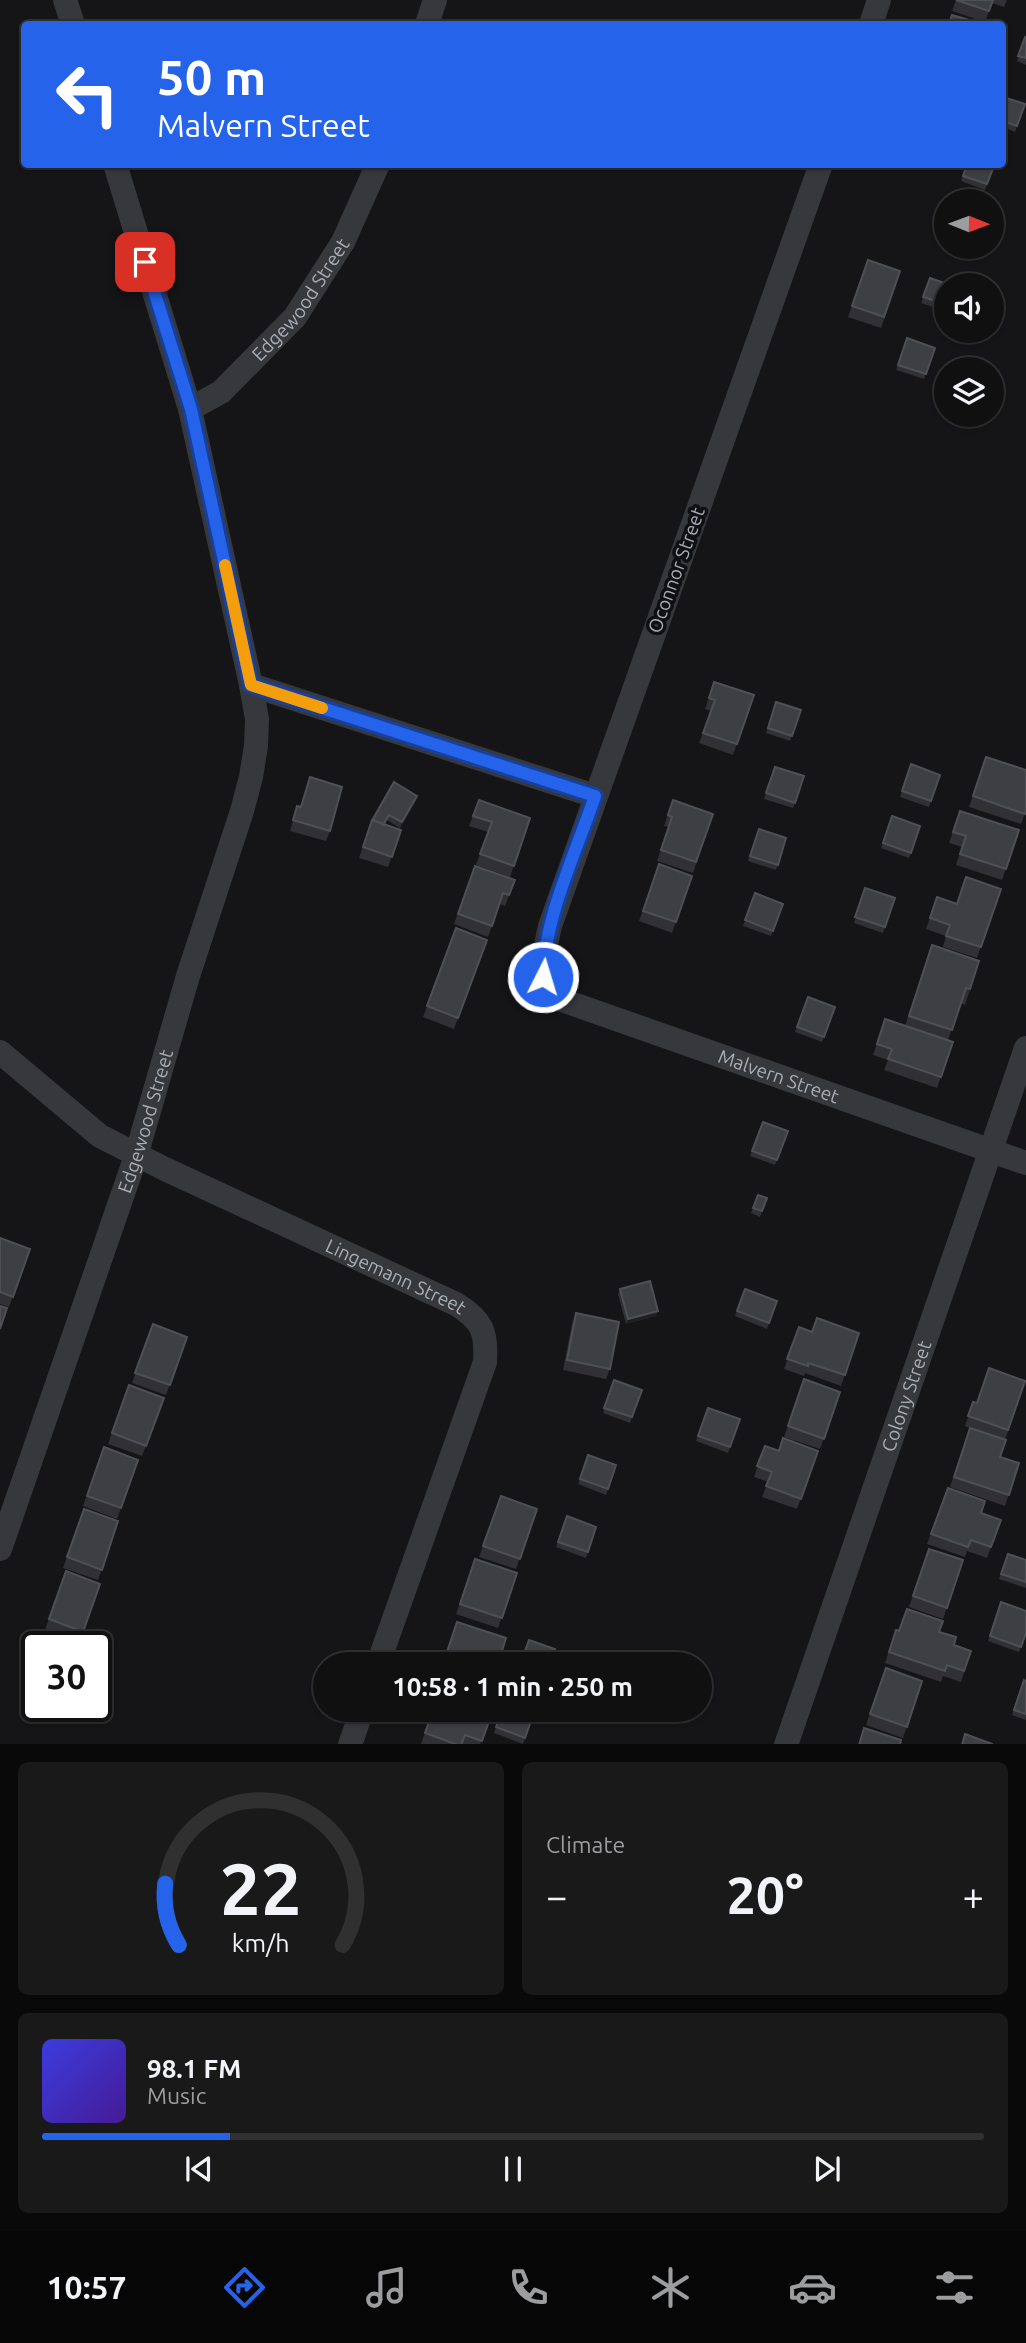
<!DOCTYPE html>
<meta charset="utf-8">
<style>
body{margin:0;font-family:Ubuntu,sans-serif;background:#19191a;color:#f1f3f6;height:100vh;display:flex;flex-direction:column;font-size:26px;white-space:nowrap}
*{box-sizing:border-box;margin:0}
p{font-size:23px;color:#9c9d9f}
.icon{flex:none;width:38px;height:38px;fill:none;stroke:currentColor;stroke-width:2;stroke-linecap:round;stroke-linejoin:round}
.map{position:relative;height:1744px;overflow:hidden}
.side{display:flex;flex-direction:column;gap:18px;padding:18px;background:#090909;flex:1}
.side>*{flex:none}
.banner{position:absolute;left:21px;top:21px;width:985px;height:147px;border-radius:7px;box-shadow:0 2px 5px #0004,0 0 0 2px #303031;background:#2563eb;color:#fff;overflow:hidden}
.needle{width:46px;rotate:91deg}
.tools{position:absolute;left:934px;top:189px;display:grid;gap:14px}
.tools a{display:grid;place-items:center;width:70px;height:70px;border-radius:50%;background:#101011;box-shadow:0 2px 5px #0004,0 0 0 2px #303031;font-size:35px}
.speed{position:absolute;left:21px;top:1631px;display:flex;gap:14px;font-size:35px;font-weight:700;text-align:center}
.speed>*{display:grid;place-content:center;width:91px;height:91px;border-radius:50%;background:#101011;box-shadow:0 2px 5px #0004,0 0 0 2px #303031;line-height:1}
.speed .limit{border:4px solid #111;border-radius:10px;background:#fff;color:#111}
.pin{position:absolute;display:grid;place-items:center;width:60px;height:60px;color:#fff;margin:-30px;border-radius:14px;box-shadow:0 4px 10px #0006}
.me{position:absolute;width:77px;margin:-38px;rotate:5deg;stroke-linejoin:round;filter:drop-shadow(0 0 5px #0008)}
.turn{display:flex;align-items:center;gap:24px;height:147px;padding:0 21px;font-size:32px}
.turn .icon{width:91px;height:91px;stroke-width:2.5}
.turn b{display:block;font-size:49px;line-height:60px}
.big{font-size:52px;font-weight:700;line-height:1.1}
.side .widget{flex:1;display:flex;flex-direction:column;justify-content:center;gap:10px;min-width:0;padding:0 24px;border-radius:10px;background:#19191a}
.side .dial{align-items:center;gap:0}
.dial svg{height:182px;overflow:visible;fill:none;stroke:#303031;stroke-width:7;stroke-linecap:round;text-anchor:middle}
.dial text{fill:#f1f3f6;stroke:none}
.song{display:flex;align-items:center;gap:21px}
.cover{width:84px;height:84px;border-radius:10px;background:linear-gradient(135deg,hsl(240 70% 55%),hsl(260 70% 35%))}
.played{height:7px;border-radius:4px;background:linear-gradient(90deg,#2563eb 20%,#303031 20%)}
.keys{display:flex;justify-content:space-around;direction:ltr}
.heat{display:flex;justify-content:space-between;align-items:center;font-size:38px;direction:ltr}
.side .tiles{flex:1;display:grid;gap:18px;grid-template-columns:1fr 1fr}
.widget:last-child{grid-column:span 2}
.trip{position:absolute;left:313px;top:1652px;width:399px;height:70px;border-radius:35px;background:#101011;box-shadow:0 2px 5px #0004,0 0 0 2px #303031;font-weight:700;line-height:70px;text-align:center}
.tab-bar{display:flex;height:112px;justify-content:space-around;align-items:center;background:#060607;color:#9c9d9f}
.tab-bar .icon{width:49px;height:49px}
.tab-bar .active{color:#2563eb}
.tab-bar b{font-size:32px;color:#f1f3f6}
.map>svg:first-child{display:block}
</style>
<div class="map">
<svg width="1026" height="1745" viewBox="0 0 1026 1745">
<rect width="100%" height="100%" fill="#151517"/>
<g fill="none" stroke-linecap="round" stroke-linejoin="round">
<g stroke="#36383b" stroke-width="24">
<path d="M65,0L73,24"/>
<path d="M427,24L435,0"/>
<path d="M871,24L879,0"/>
<path id="s1" d="M821,164L550,926C544,955 535,977 559,999L1026,1163"/>
<path id="s2" d="M190,409L221,392L295,317L343,242L378,164"/>
<path d="M251,685L595,796"/>
<path id="s3" d="M0,1052L100,1136L165,1169L456,1304C482,1320 487,1332 485,1362L378,1664"/>
<path id="s4" d="M0,1549L136,1156L188,976L242,811L251,777L256,746L257,719L251,685L190,409L115,164"/>
<path d="M350,1745L362,1710"/>
<path id="s5" d="M786,1745L1026,1048"/>
</g>
</g>
<path fill="#313135" d="M956,0H1007L1004,7L992,3L985,22L952,11Z
M1025,37L1026,38V65L1017,61Z
M1003,97L1025,104L1015,132L1003,127Z
M967,164L994,166L985,190L961,181Z
M947,231V247H971L968,256L941,247Z
M868,260L900,271L881,328L848,317Z
M930,278L947,285L946,311L921,303Z
M907,338L935,348L924,379L896,370Z
M714,682L754,695L733,755L699,743L711,711L705,709Z
M776,702L801,710L790,741L766,733Z
M986,757L1026,811L1021,824L969,807Z
M911,764L940,775L929,807L900,797Z
M775,767L804,776L793,808L764,799Z
M310,777L330,831L326,841L290,831L297,806L300,807Z
M394,782L415,802L400,828L387,820L385,825L401,830L388,867L359,858L372,821Z
M479,800L530,818L510,877L476,865L488,832L469,826Z
M673,800L713,814L693,873L657,861L669,827L664,826Z
M960,811L1019,830L1002,880L956,865L962,847L949,843Z
M892,816L920,826L909,858L881,848Z
M759,829L778,865L776,870L748,861Z
M659,864L692,876L672,933L639,921Z
M475,866L515,880L505,906L500,904L488,937L454,924Z
M865,888L895,898L883,933L854,923Z
M1001,889L977,958L943,947L946,936L926,929L937,897L957,904Z
M755,893L783,904L771,936L743,926Z
M456,928L487,940L454,1029L423,1017Z
M932,945L979,961L965,1005L961,1003L948,1040L953,1042L937,1088L884,1070L888,1060L873,1055L885,1019L905,1026Z
M808,997L824,1037L822,1042L795,1032Z
M763,1122L788,1131L775,1165L750,1156Z
M758,1195L767,1198L760,1217L751,1213Z
M0,1238L30,1249L9,1307L0,1304Z
M620,1289L658,1311L656,1316L626,1324L618,1294Z
M745,1289L777,1301L767,1329L735,1316Z
M576,1313L610,1369L606,1379L563,1370L572,1324Z
M153,1324L187,1337L166,1395L132,1383Z
M799,1327L812,1332L859,1333L841,1386L805,1373L804,1376L784,1369Z
M804,1379L840,1392L820,1449L784,1437Z
M614,1380L642,1390L630,1423L603,1413Z
M1025,1381L1005,1440L1000,1457L1019,1463L1005,1506L950,1487L970,1428L965,1426L973,1402L977,1403Z
M129,1385L164,1398L142,1456L108,1444Z
M708,1408L740,1419L728,1453L696,1441Z
M765,1446L779,1451H818L797,1509L762,1497L768,1482L754,1477Z
M104,1447L138,1460L117,1519L83,1506Z
M588,1455L616,1465L606,1495L578,1484Z
M948,1488L981,1513L1001,1520L987,1558L967,1551L965,1557L927,1544Z
M501,1496L537,1509L516,1569L479,1557Z
M84,1509L118,1521L98,1580L63,1568Z
M567,1516L596,1527L586,1558L556,1547Z
M929,1549L963,1560L943,1619L909,1607Z
M1008,1554L1026,1560V1588L999,1579Z
M475,1559L517,1573L498,1628L456,1614Z
M66,1571L100,1584L79,1642L45,1630Z
M1001,1602L1026,1633L1019,1652L988,1641Z
M896,1630L939,1632L954,1645L971,1651L961,1682L943,1676L941,1682L885,1663Z
M529,1640L550,1664H520Z
M37,1655V1696L24,1691Z
M886,1668L922,1681L903,1738L866,1725Z
M1024,1680L1026,1681V1720L1012,1715Z
M429,1710H483L492,1713L480,1745H424L421,1744L430,1719L426,1717Z
M503,1710L533,1715L523,1744L494,1733Z"/>
<path fill="#202023" d="M417,796L415,802L400,828L402,822Z
M658,1311L656,1316L626,1324L628,1319Z"/>
<path fill="#3e3f43" stroke="#4e5055" stroke-width="2" d="M956,0H993L989,11Z
M952,15L983,24H949Z
M1025,37L1026,38V58L1018,56Z
M1003,97L1025,104L1017,126L1003,121Z
M967,164H989L994,166L987,184L963,176Z
M947,231V243L943,242Z
M959,247H971L970,251Z
M868,260L900,271L884,317L852,306Z
M930,278L950,285H947V305L923,297Z
M907,338L935,348L926,374L898,365Z
M714,682L754,695L737,744L703,733L715,700L709,698Z
M776,702L801,710L792,736L768,728Z
M986,757L1026,770V811L1025,814L973,796Z
M911,764L940,775L931,801L902,791Z
M775,767L804,776L795,803L766,793Z
M310,777L342,787L330,831L293,820L297,806L301,807Z
M394,782L417,796L402,822L389,815L383,825L373,819Z
M479,800L530,818L514,866L480,854L492,822L473,816Z
M673,800L713,814L696,862L661,850L672,817L668,815Z
M960,811L1019,830L1006,869L960,854L966,836L953,832Z
M892,816L920,826L911,853L883,843Z
M372,820L401,830L392,857L363,847Z
M759,829L786,838L778,865L750,856Z
M659,864L692,876L676,922L643,911Z
M475,866L515,880L509,895L503,893L492,926L458,914Z
M966,877L1001,889L981,947L946,936L950,925L930,918L937,897L957,904Z
M865,888L895,898L885,927L855,917Z
M755,893L783,904L773,931L745,920Z
M456,928L487,940L458,1018L427,1006Z
M932,945L979,961L970,989L966,988L952,1030L909,1016Z
M808,997L835,1007L824,1037L797,1027Z
M885,1019L953,1042L941,1077L888,1059L892,1049L877,1044Z
M763,1122L788,1131L777,1160L752,1151Z
M758,1195L767,1198L762,1211L753,1208Z
M0,1238L30,1249L13,1297L0,1292Z
M650,1281L658,1311L628,1319L620,1289Z
M745,1289L777,1301L769,1323L737,1311Z
M0,1306L7,1308L0,1329Z
M576,1313L619,1322L610,1369L567,1360Z
M817,1318L859,1333L845,1375L808,1363V1366L787,1359L799,1327L812,1332Z
M153,1324L187,1337L170,1385L135,1373Z
M989,1368L1025,1381L1008,1430L968,1416L973,1402L977,1403Z
M804,1379L840,1392L824,1439L788,1426Z
M614,1380L642,1390L632,1417L604,1408Z
M129,1385L164,1398L146,1446L112,1433Z
M708,1408L740,1419L730,1447L698,1436Z
M970,1428L1006,1440L1000,1457L1019,1463L1009,1495L954,1477Z
M783,1438L818,1451L801,1499L766,1486L772,1472L757,1466L765,1446L779,1451Z
M104,1447L138,1460L121,1508L87,1496Z
M588,1455L616,1465L608,1489L580,1479Z
M948,1488L985,1501L981,1513L1001,1520L991,1547L971,1540L968,1547L931,1534Z
M501,1496L537,1509L520,1559L483,1546Z
M84,1509L118,1521L102,1570L67,1557Z
M567,1516L596,1527L588,1552L558,1542Z
M929,1549L963,1560L947,1608L913,1596Z
M1008,1554L1026,1560V1582L1001,1574Z
M475,1559L517,1573L502,1618L460,1604Z
M66,1571L100,1584L83,1632L49,1619Z
M1001,1602L1026,1611V1633L1021,1647L990,1636Z
M907,1609L943,1621L939,1632L956,1637L954,1645L971,1651L964,1671L947,1665L945,1671L889,1652L896,1630L899,1631Z
M457,1622L506,1638L498,1664H443Z
M45,1632L79,1645L78,1647H40Z
M529,1640L555,1649L550,1664H536L522,1659Z
M37,1655V1684L28,1680Z
M886,1668L922,1681L907,1727L870,1714Z
M1024,1680L1026,1681V1714L1014,1710Z
M433,1710H483L492,1713L482,1741L465,1735L461,1745H458L425,1733Z
M503,1710H519L533,1715L525,1738L496,1727Z
M864,1728L901,1740L900,1745H859Z
M965,1734L992,1744V1745H962Z"/>
<g fill="none" stroke-linecap="round" stroke-linejoin="round">
<g stroke="#184099" stroke-width="18">
<path id="route" d="M145,262L191,409L251,685L595,796C576,853 544,918 543,977"/>
</g>
<use href="#route" stroke="#2563eb" stroke-width="12"/>
<path stroke="#f59e0b" stroke-width="12" d="M225,565L251,685L322,708"/>
</g>
<g text-anchor="middle" stroke-width="7" stroke-linejoin="round" paint-order="stroke">
<g font-size="19" fill="#a7aeb6" stroke="#101012">
<text dy="7" stroke="none"><textPath href="#s2" startOffset="158">Edgewood Street</textPath></text>
<text transform="translate(676 570) rotate(-70)" y="7">Oconnor Street</text>
<text dy="7" stroke="none"><textPath href="#s1" startOffset="1120">Malvern Street</textPath></text>
<text dy="7" stroke="none"><textPath href="#s4" startOffset="452">Edgewood Street</textPath></text>
<text dy="7" stroke="none"><textPath href="#s3" startOffset="458">Lingemann Street</textPath></text>
<text dy="7" stroke="none"><textPath href="#s5" startOffset="369">Colony Street</textPath></text>
</g>
</g>
</svg>
<div class="tools">
<a><svg class="needle" viewBox="-14 -14 28 28"><path d="M0-13l5 13h-10z" fill="#e53935"/><path d="M0 13l5-13h-10z" fill="#9c9d9f"/></svg></a>
<a><svg class="icon" aria-label="sound" viewBox="0 0 24 24"><path d="M4 9h4l5-4v14l-5-4H4zM17 9q2 3 0 6"/></svg></a>
<a><svg class="icon" aria-label="layers" viewBox="0 0 24 24"><path d="M12 4l9 5-9 5-9-5zM3 14l9 5 9-5"/></svg></a>
</div>
<div class="speed"><div class="limit">30</div></div>
<div class="pin" style="left:145px;top:262px;background:#d93025"><svg class="icon" aria-label="arrive" viewBox="0 0 24 24"><path d="M6 21V4h12l-3 4 3 4H6"/></svg></div>
<svg class="me" style="left:543px;top:977px" viewBox="-20 -20 40 40"><circle r="17" fill="#2563eb" stroke="#fff" stroke-width="3"/><path d="M0-11L8 9 0 5-8 9z" fill="#fff"/></svg>
<div class="trip">10:58 · 1 min · 250 m</div>
<div class="banner">
<div class="turn"><svg class="icon" aria-label="left" viewBox="0 0 24 24"><path d="M17 20v-9H6M10 6l-5 5 5 5"/></svg><div><b>50 m</b>Malvern Street</div></div>
</div>
</div>
<section class="side">
<div class="tiles">
<div class="widget dial"><svg viewBox="0 0 100 80">
<path d="M14 69A42 42 0 1 1 86 69"/>
<path d="M14 69A42 42 0 0 1 8 42" stroke="#2563eb"/>
<text x="50" y="56" font-size="32" font-weight="700">22</text>
<text x="50" y="72" font-size="11">km/h</text>
</svg></div>
<div class="widget"><p>Climate</p>
<div class="heat"><a>−</a><b class="big">20°</b><a>+</a></div>
</div>
<div class="widget">
<div class="song"><i class="cover"></i><div><b>98.1 FM</b><p>Music</p></div></div>
<div class="played"></div>
<div class="keys"><svg class="icon" aria-label="previous" viewBox="0 0 24 24"><path d="M18 5L8 12l10 7zM5 5v14"/></svg><svg class="icon" aria-label="pause" viewBox="0 0 24 24"><path d="M8 5v14M16 5v14"/></svg><svg class="icon" aria-label="next" viewBox="0 0 24 24"><path d="M6 5l10 7-10 7zM19 5v14"/></svg></div>
</div>
</div>
</section>
<nav class="tab-bar">
<b>10:57</b>
<svg class="icon active" aria-label="directions" viewBox="0 0 24 24"><path d="M12 3l9 9-9 9-9-9zM9 14v-3h6M13 9l2 2-2 2"/></svg>
<svg class="icon" aria-label="music" viewBox="0 0 24 24"><path d="M9 18V5l10-2v13"/><circle cx="6" cy="18" r="3"/><circle cx="16" cy="16" r="3"/></svg>
<svg class="icon" aria-label="phone" viewBox="0 0 24 24"><path d="M5 4h4l2 5-3 2q2 4 5 5l2-3 5 2v4C11 20 4 13 5 4z"/></svg>
<svg class="icon" aria-label="climate" viewBox="0 0 24 24"><path d="M12 3v18M4 7l16 10M4 17L20 7"/></svg>
<svg class="icon" aria-label="car" viewBox="0 0 24 24"><path d="M5 17H2v-5l4-1 3-4h7l3 4 3 1v5h-3M9 17h6M6 11h13"/><circle cx="7" cy="17" r="2"/><circle cx="17" cy="17" r="2"/></svg>
<svg class="icon" aria-label="filters" viewBox="0 0 24 24"><path d="M4 7h16M4 17h16"/><circle cx="9" cy="7" r="2"/><circle cx="15" cy="17" r="2"/></svg>
</nav>
